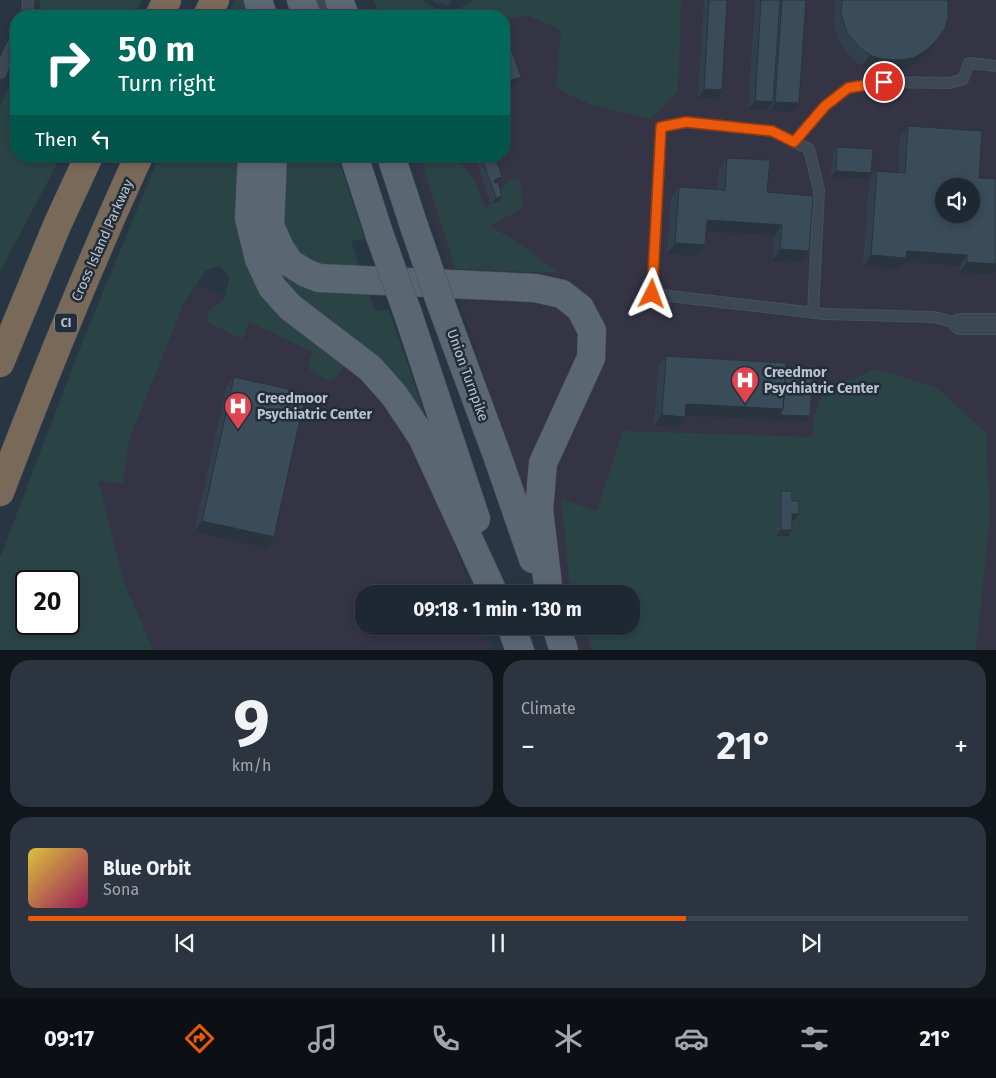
<!DOCTYPE html>
<meta charset="utf-8">
<style>
body{margin:0;font-family:"Fira Sans",sans-serif;background:#2b343f;color:#f1f3f6;height:100vh;display:flex;flex-direction:column;font-size:19px;white-space:nowrap}
*{box-sizing:border-box;margin:0}
p{font-size:16px;color:#a1a6ac}
.icon{flex:none;width:28px;height:28px;fill:none;stroke:currentColor;stroke-width:2;stroke-linecap:round;stroke-linejoin:round}
.map{position:relative;height:650px;overflow:hidden}
.sheet{display:flex;flex-direction:column;gap:10px;padding:10px;background:#10161c;flex:1}
.sheet>*{flex:none}
.banner{position:absolute;left:10px;top:10px;width:500px;height:152px;border-radius:20px;box-shadow:0 2px 8px #0003,0 0 0 1px #3c444e;background:#00695c;color:#fff;overflow:hidden}
.tools{position:absolute;left:935px;top:178px;display:grid;gap:10px}
.tools a{display:grid;place-items:center;width:45px;height:45px;border-radius:50%;background:#1e2833;box-shadow:0 2px 8px #0003,0 0 0 1px #3c444e;font-size:25px}
.speed{position:absolute;left:15px;top:570px;display:flex;gap:10px;font-size:25px;font-weight:700;text-align:center}
.speed>*{display:grid;place-content:center;width:65px;height:65px;border-radius:50%;background:#1e2833;box-shadow:0 2px 8px #0003,0 0 0 1px #3c444e;line-height:1}
.speed .limit{border:2px solid #111;border-radius:8px;background:#fff;color:#111}
.pin{position:absolute;display:grid;place-items:center;width:42px;height:42px;color:#fff;margin:-21px;border:2px solid #fff;border-radius:50%;box-shadow:0 1px 5px #0007}
.me{position:absolute;width:55px;margin:-28px;rotate:3deg;stroke-linejoin:round;filter:drop-shadow(0 0 4px #0008)}
.turn{display:flex;align-items:center;gap:18px;height:105px;padding:0 25px;font-size:22px}
.turn .icon{width:65px;height:65px;stroke-width:2.5}
.turn b{display:block;font-size:35px;line-height:42px}
.then{display:flex;align-items:center;height:48px;padding:0 25px;background:#0003;gap:10px;font-size:19px}
.big{font-size:38px;font-weight:700;line-height:1.1}
.sheet .tile{flex:1;display:flex;flex-direction:column;justify-content:center;gap:8px;min-width:0;padding:0 18px;border-radius:20px;background:#2b343f}
.sheet .dial{align-items:center;gap:0}
.dial b{font-size:65px;line-height:1}
.song{display:flex;align-items:center;gap:15px}
.cover{width:60px;height:60px;border-radius:8px;background:linear-gradient(135deg,hsl(50 70% 55%),hsl(330 70% 35%))}
.played{height:5px;border-radius:2px;background:linear-gradient(90deg,#ea580c 70%,#3c444e 70%)}
.keys{display:flex;justify-content:space-around;direction:ltr}
.heat{display:flex;justify-content:space-between;align-items:center;font-size:28px;direction:ltr}
.sheet .tiles{flex:1;display:grid;gap:10px;grid-template-columns:1fr 1fr}
.tile:last-child{grid-column:span 2}
.trip{position:absolute;left:355px;top:585px;width:285px;height:50px;border-radius:20px;background:#1e2833;box-shadow:0 2px 8px #0003,0 0 0 1px #3c444e;font-weight:700;line-height:50px;text-align:center}
.dock{display:flex;height:80px;justify-content:space-around;align-items:center;background:#0c1014;color:#a1a6ac}
.dock .icon{width:35px;height:35px}
.dock .active{color:#ea580c}
.dock b{font-size:22px;color:#f1f3f6}
.map>svg:first-child{display:block}
</style>
<div class="map">
<svg width="996" height="651" viewBox="0 0 996 651">
<rect width="100%" height="100%" fill="#283644"/>
<path fill="#353444" fill-rule="evenodd" d="M474,0H996V650H576L567,626H631V594H557L411,156H504V16L448,15ZM944,186H971V214H944Z
M178,277L287,320L373,386L430,474L472,594H364V626H483L492,650L6,651L26,624H69V581H27Z"/>
<path fill="#2a4445" fill-rule="evenodd" d="M40,0H142L134,16H39Z
M235,0H246L252,16H227Z
M374,0H421L448,15L474,0H681L678,91L651,119L589,104L556,88L561,30L527,15L504,20V16H379Z
M16,72V156H61L0,272V106Z
M159,156H243L239,227L345,364L343,369L332,380L325,379L309,369L308,363L313,352L249,322L242,339L207,322L208,311L224,301L229,278L220,266L206,270L183,305L128,443L123,484L98,481L124,582L153,650H0V558L78,353ZM26,581H69V624H26Z
M283,156H337L365,239L351,241L360,268H331L309,260L291,242L280,216Z
M420,156H455L473,178L486,209L508,180L520,179L523,208L489,226L512,239L560,273L455,269Z
M271,263L368,290L375,311L389,310L426,419L294,292Z
M876,369L937,388L986,433L990,517L976,648L975,651L592,650L583,626H631V594H571L561,499L597,511L623,431L812,437L814,417L824,390Z"/>
<g fill="none" stroke-linecap="round" stroke-linejoin="round">
<g stroke="#46515d" stroke-width="12">
<path id="service" d="M27,16L28,0
M0,73L16,38
M794,142L825,106L848,88L884,82L950,83L963,79L969,63L996,66
M813,313L819,190L809,149L772,131L686,122L661,127L652,294L825,314L934,317L960,324"/>
</g>
<g stroke="#46515d" stroke-width="22">
<path id="minor" d="M960,324H996"/>
</g>
<g stroke="#46515d" stroke-width="27">
<path id="tertiary" d="M305,9L328,0"/>
</g>
<g stroke="#46515d" stroke-width="29">
<path id="primary" d="M258,0L263,16
M301,0L307,16
M339,0L345,16
M252,156L249,218L259,259L272,287L290,307L370,368L394,395L422,437L494,594
M273,156L270,226L280,248L290,263L306,273L319,278L535,288L562,294L580,308L592,331L591,358L543,463L539,510L549,594
M354,156L380,236
M391,156L414,226
M441,304L498,458L533,559
M408,314L476,519
M511,626L520,651
M556,626L564,651"/>
</g>
<g stroke="#47535e" stroke-width="29">
<path id="motorway" d="M159,16L167,0
M207,16L215,0
M0,363L58,223L89,156
M0,492C43,379 88,267 139,156"/>
</g>
<use href="#service" stroke="#3c4853" stroke-width="10"/>
<use href="#minor" stroke="#3c4853" stroke-width="20"/>
<use href="#tertiary" stroke="#3c4853" stroke-width="25"/>
<use href="#primary" stroke="#5a6773" stroke-width="28"/>
<use href="#motorway" stroke="#796959" stroke-width="28"/>
<g stroke="#46515d" stroke-width="29" stroke-linecap="butt">
<path id="primary-bridge" d="M414,226L441,304
M380,236L408,314"/>
</g>
<use href="#primary-bridge" stroke="#5a6773" stroke-width="28"/>
</g>
<path fill="#32404d" d="M433,0H452L447,7L442,2L439,5Z
M704,0H727L716,99L698,98Z
M755,0H806L793,112L769,111V107L767,111L748,109Z
M836,0H948L937,40L930,51L916,63L906,69L894,71L874,70L862,66L852,59L840,44L834,25L835,5Z
M504,28L516,83L504,88Z
M908,126L979,178L993,275L959,273L960,266L904,262L899,269L863,267L869,182L877,171L898,172L900,137Z
M837,147L871,173L867,179L831,177L833,153Z
M475,156H495L502,177L498,182V202L491,204Z
M727,158L767,192L801,263L772,261L774,236L706,231L705,245L697,256L667,254L671,198L679,187L718,190L719,169Z
M666,356L786,369L810,416L806,422L685,415V417L677,428L654,426L658,367Z
M234,377L267,548L194,532L226,388Z
M781,491L792,501L799,514L795,520H792L788,536H776L777,497Z"/>
<path fill="#29343e" d="M937,40L930,51L916,63L906,69L894,71L874,70L862,66L870,55Z
M521,77L516,83L504,88V86L506,82Z
M704,89L722,90L716,99L698,98Z
M755,101L773,102L767,111L748,109Z
M775,102L799,103L793,112L769,111Z
M836,171L871,173L867,179L831,177Z
M502,177L498,183L491,185L494,180Z
M502,196L498,202L491,204L496,198Z
M707,220L782,225L774,236L699,231Z
M675,243L705,245L697,256L667,254Z
M780,249L809,251L801,263L772,261Z
M907,251L967,255L960,266L904,262L899,269L863,267L871,255Z
M967,262L996,264V271L993,275L959,273Z
M686,404L783,409L810,416L806,422L678,415Z
M662,415L685,417L677,428L654,426Z
M792,514H799L795,520H788Z
M202,521L274,537L267,548L194,532Z
M781,530H792L788,536H776Z"/>
<path fill="#3a4b59" stroke="#29343e" fill-rule="evenodd" d="M709,0H727L722,90L704,89Z
M761,0H780L773,102L755,101Z
M782,0H806L799,103L775,102Z
M842,0H948V18L945,28L937,40L924,52L913,58L901,60L882,59L870,55L860,48L847,33L841,14Z
M504,28L521,77L506,82L504,75Z
M908,126L982,131L979,178L996,179V264L967,262V255L907,251L906,258L871,255L877,171L905,173ZM944,186H971V214H944Z
M837,147L873,149L871,173L836,171Z
M481,156H495L502,177L494,180L495,183L498,182L502,196L496,198Z
M727,158L770,160L767,192L813,196L809,251L780,249L782,225L707,220L705,245L675,243L679,187L725,190Z
M666,356L786,363L783,409L686,404L685,417L662,415Z
M786,369L813,370L810,416L780,415L783,409Z
M234,377L306,393L274,537L202,521Z
M781,491H792V501H799V514H792V530H781Z"/>
<g fill="none" stroke-linecap="round" stroke-linejoin="round">
<g stroke="#983908" stroke-width="12">
<path id="route" d="M652,294L661,127L686,122L772,131L794,142L825,106L848,88L884,82"/>
</g>
<use href="#route" stroke="#ea580c" stroke-width="9"/>
</g>
<defs>
<g id="hospital-pin" transform="scale(1.4375)"><path d="M0 17L-7.5 6A9.5 9.5 0 1 1 7.5 6Z" fill="#e0444e" stroke="#212d39"/><path d="M-5-5h3v3.5h4V-5h3V5h-3V1.5h-4V5h-3Z" fill="#fff"/></g>
</defs>
<g fill-rule="evenodd">
<use href="#hospital-pin" x="745" y="380"/>
<use href="#hospital-pin" x="238" y="406"/>
</g>
<g text-anchor="middle" stroke-width="5" stroke-linejoin="round" paint-order="stroke">
<rect fill="#212d39" stroke="#8c96a1" stroke-width="1" x="55" y="313.5" width="22" height="19" rx="4"/>
<g font-size="12" font-weight="bold" fill="#bac3cd">
<text x="66" y="327">CI</text>
</g>
<g font-size="14" fill="#bac3cd" stroke="#212d39">
<text transform="translate(102 240) rotate(-66)" y="5">Cross Island Parkway</text>
<text transform="translate(468 375) rotate(70)" y="5">Union Turnpike</text>
</g>
<g font-size="14" font-weight="bold" fill="#bac3cd" stroke="#212d39" text-anchor="start">
<text x="764" y="377">Creedmor<tspan x="764" dy="16">Psychiatric Center</tspan></text>
<text x="257" y="403">Creedmoor<tspan x="257" dy="16">Psychiatric Center</tspan></text>
</g>
</g>
</svg>
<div class="tools">
<a><svg class="icon" aria-label="sound" viewBox="0 0 24 24"><path d="M4 9h4l5-4v14l-5-4H4zM17 9q2 3 0 6"/></svg></a>
</div>
<div class="speed"><div class="limit">20</div></div>
<div class="pin" style="left:884px;top:82px;background:#d93025"><svg class="icon" aria-label="arrive" viewBox="0 0 24 24"><path d="M6 21V4h12l-3 4 3 4H6"/></svg></div>
<svg class="me" style="left:652px;top:294px" viewBox="-20 -20 40 40"><path d="M0-17L14 15 0 8-14 15z" fill="#ea580c" stroke="#fff" stroke-width="4"/></svg>
<div class="trip">09:18 · 1 min · 130 m</div>
<div class="banner">
<div class="turn"><svg class="icon" aria-label="right" viewBox="0 0 24 24"><path d="M7 20v-9h11M14 6l5 5-5 5"/></svg><div><b>50 m</b>Turn right</div></div>
<div class="then">Then<svg class="icon" aria-label="left" viewBox="0 0 24 24"><path d="M17 20v-9H6M10 6l-5 5 5 5"/></svg></div>
</div>
</div>
<section class="sheet">
<div class="tiles">
<div class="tile dial"><b>9</b><p>km/h</p></div>
<div class="tile"><p>Climate</p>
<div class="heat"><a>−</a><b class="big">21°</b><a>+</a></div>
</div>
<div class="tile">
<div class="song"><i class="cover"></i><div><b>Blue Orbit</b><p>Sona</p></div></div>
<div class="played"></div>
<div class="keys"><svg class="icon" aria-label="previous" viewBox="0 0 24 24"><path d="M18 5L8 12l10 7zM5 5v14"/></svg><svg class="icon" aria-label="pause" viewBox="0 0 24 24"><path d="M8 5v14M16 5v14"/></svg><svg class="icon" aria-label="next" viewBox="0 0 24 24"><path d="M6 5l10 7-10 7zM19 5v14"/></svg></div>
</div>
</div>
</section>
<nav class="dock">
<b>09:17</b>
<svg class="icon active" aria-label="directions" viewBox="0 0 24 24"><path d="M12 3l9 9-9 9-9-9zM9 14v-3h6M13 9l2 2-2 2"/></svg>
<svg class="icon" aria-label="music" viewBox="0 0 24 24"><path d="M9 18V5l10-2v13"/><circle cx="6" cy="18" r="3"/><circle cx="16" cy="16" r="3"/></svg>
<svg class="icon" aria-label="phone" viewBox="0 0 24 24"><path d="M5 4h4l2 5-3 2q2 4 5 5l2-3 5 2v4C11 20 4 13 5 4z"/></svg>
<svg class="icon" aria-label="climate" viewBox="0 0 24 24"><path d="M12 3v18M4 7l16 10M4 17L20 7"/></svg>
<svg class="icon" aria-label="car" viewBox="0 0 24 24"><path d="M5 17H2v-5l4-1 3-4h7l3 4 3 1v5h-3M9 17h6M6 11h13"/><circle cx="7" cy="17" r="2"/><circle cx="17" cy="17" r="2"/></svg>
<svg class="icon" aria-label="filters" viewBox="0 0 24 24"><path d="M4 7h16M4 17h16"/><circle cx="9" cy="7" r="2"/><circle cx="15" cy="17" r="2"/></svg>
<b>21°</b>
</nav>
